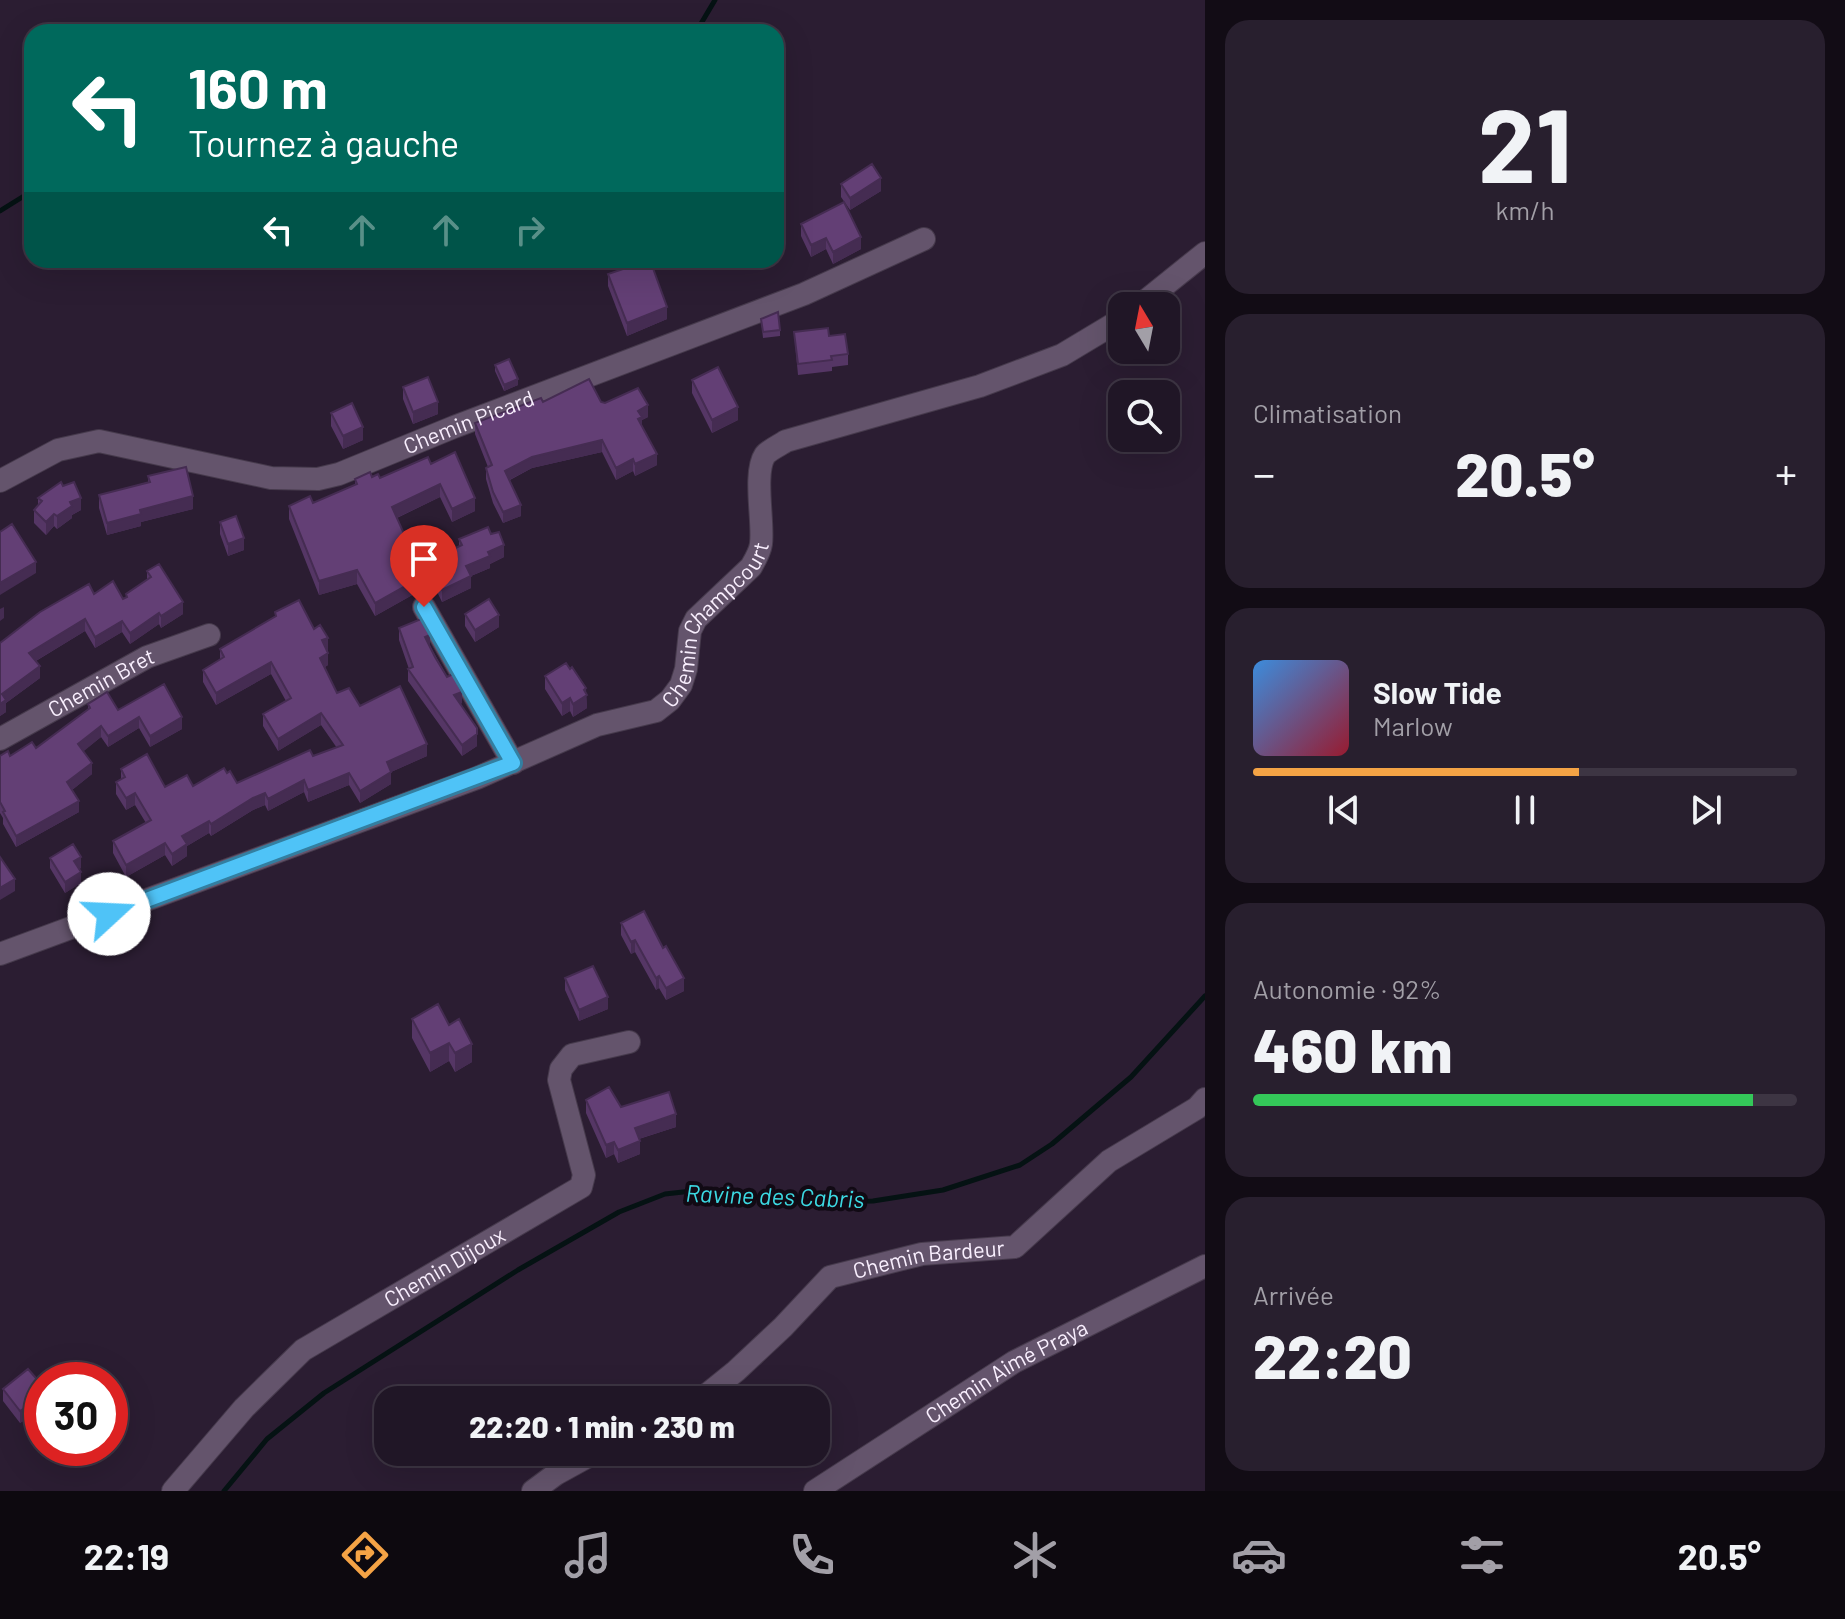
<!DOCTYPE html>
<html lang="fr">
<meta charset="utf-8">
<style>
body{margin:0;font-family:Barlow,sans-serif;background:#281f2e;color:#f1f3f6;height:100vh;display:flex;flex-direction:column;font-size:30px;white-space:nowrap}
*{box-sizing:border-box;margin:0}
p{font-size:26px;color:#a29fa7}
.icon{flex:none;width:44px;height:44px;fill:none;stroke:currentColor;stroke-width:2;stroke-linecap:round;stroke-linejoin:round}
.map{position:relative;flex:1;overflow:hidden}
.drawer{display:flex;flex-direction:column;gap:20px;padding:20px;background:#120c15;width:640px}
.drawer>*{flex:none}
.banner{position:absolute;left:24px;top:24px;width:760px;height:244px;border-radius:24px;box-shadow:0 8px 32px #0002,0 0 0 2px #3d3543;background:#00695c;color:#fff;overflow:hidden}
.needle{width:52px;rotate:350deg}
.controls{position:absolute;left:1108px;top:292px;display:grid;gap:16px}
.controls a{display:grid;place-items:center;width:72px;height:72px;border-radius:16px;background:#201626;box-shadow:0 8px 32px #0002,0 0 0 2px #3d3543;font-size:40px}
.speed{position:absolute;left:24px;top:1362px;display:flex;gap:16px;font-size:40px;font-weight:700;text-align:center}
.speed>*{display:grid;place-content:center;width:104px;height:104px;border-radius:50%;background:#201626;box-shadow:0 8px 32px #0002,0 0 0 2px #3d3543;line-height:1}
.speed .limit{border:12px solid #d22;background:#fff;color:#111}
.pin{position:absolute;display:grid;place-items:center;width:68px;height:68px;color:#fff;margin:-82px -34px;border-radius:50% 50% 50% 0;rotate:-45deg;box-shadow:0 0 8px #0007}
.pin .icon{rotate:45deg}
.me{position:absolute;width:88px;margin:-44px;rotate:70deg;stroke-linejoin:round;filter:drop-shadow(0 0 6px #0008)}
.turn{display:flex;align-items:center;gap:28px;height:168px;padding:0 32px;font-size:36px}
.turn .icon{width:104px;height:104px;stroke-width:2.5}
.turn b{display:block;font-size:56px;line-height:68px}
.lanes{display:flex;align-items:center;height:76px;padding:0 32px;background:#0003;justify-content:center;gap:40px;direction:ltr}
.lanes .off{opacity:.35}
.big{font-size:60px;font-weight:800;line-height:1.1}
.drawer .tile{flex:1;display:flex;flex-direction:column;justify-content:center;gap:12px;min-width:0;padding:0 28px;border-radius:24px;background:#281f2e}
.drawer .dial{align-items:center;gap:0}
.dial b{font-size:104px;line-height:1}
.song{display:flex;align-items:center;gap:24px}
.cover{width:96px;height:96px;border-radius:12px;background:linear-gradient(135deg,hsl(210 70% 55%),hsl(350 70% 35%))}
.played{height:8px;border-radius:4px;background:linear-gradient(90deg,#f4a345 60%,#3d3543 60%)}
.keys{display:flex;justify-content:space-around;direction:ltr}
.heat{display:flex;justify-content:space-between;align-items:center;font-size:44px;direction:ltr}
.charge{height:12px;border-radius:6px;background:linear-gradient(90deg,#34c759 92%,#3d3543 0)}
.trip{position:absolute;left:374px;top:1386px;width:456px;height:80px;border-radius:24px;background:#201626;box-shadow:0 8px 32px #0002,0 0 0 2px #3d3543;font-weight:800;line-height:80px;text-align:center}
.dock{display:flex;height:128px;justify-content:space-around;align-items:center;background:#0d090f;color:#a29fa7}
.dock .icon{width:56px;height:56px}
.dock .active{color:#f4a345}
.dock b{font-size:36px;color:#f1f3f6}
main{display:flex;flex:1;min-height:0}
.map>svg:first-child{display:block}
</style>
<main>
<div class="map">
<svg width="1205" height="1491" viewBox="0 0 1205 1491">
<rect width="100%" height="100%" fill="#2b1d32"/>
<g fill="none" stroke-linecap="round" stroke-linejoin="round">
<path stroke="#051213" stroke-width="5" d="M696,32L715,0
M0,211L32,191
M224,1491L267,1439L324,1393L518,1270L619,1212L665,1194L701,1190L793,1202L873,1201L943,1190L1020,1165L1052,1144L1131,1077L1205,996"/>
<g stroke="#463a4c" stroke-width="24">
<g id="minor">
<path d="M1139,306L1205,253"/>
<path id="s1" d="M0,481L58,450L99,441L271,478L318,479L339,474L454,427L804,294L924,239"/>
<path d="M424,607L513,763"/>
<path id="s2" d="M0,739L147,657L209,635"/>
<path id="s3" d="M0,954L477,778L597,725L656,711L670,700L681,685L686,669L690,631L696,619L751,567C755,560 760,552 761,544C764,523 753,473 765,455C769,450 780,445 786,441L980,386L1062,355L1122,319"/>
<path id="s4" d="M700,1400L736,1371L783,1327L830,1277L922,1254L1015,1247L1109,1161L1197,1108L1205,1099"/>
<path id="s5" d="M173,1491L244,1408L303,1350L581,1187L584,1175L559,1080L561,1069L572,1055L629,1042"/>
<path d="M533,1491L556,1474L596,1452"/>
<path id="s6" d="M815,1491L1014,1362L1205,1266"/>
</g>
</g>
<use href="#minor" stroke="#64546c" stroke-width="22"/>
</g>
<path fill="#553665" d="M841,184L881,191L850,210L841,197Z
M801,224L861,249L833,264L826,249L811,257L801,236Z
M608,274L667,319L627,336L608,286Z
M761,319L780,330V336L763,338Z
M794,332L829,336L848,354V365L832,367V371L798,375Z
M495,365L518,385L504,391L495,371Z
M692,380L738,420L712,433L692,393Z
M403,387L438,414L413,424L403,399Z
M543,402H601L648,417L642,420V427L657,465L635,476L633,471L616,480L602,452L532,468L510,480L521,516L503,523L493,503L486,479V468L488,467L475,434V423Z
M331,413L363,440L343,449L331,426Z
M431,464L475,511L452,522L440,497L397,518L423,589L375,616L357,584L319,595L289,519V506L313,503L355,485V479L372,477L380,478Z
M148,476L193,509L141,522V526L107,535L99,508V495L148,482Z
M63,486L81,510L72,515V518L57,529L54,526L46,535L34,523V510L38,505V498Z
M220,522L244,550L228,556L220,534Z
M491,534L504,557L490,564V568L471,576V588L442,602L428,573V561L459,546V539Z
M147,571L183,614L161,628L159,624L130,644L122,632L95,648L85,631L36,661L40,678L6,703V712L0,716V643L94,594L123,599L126,597V594L147,580Z
M275,612L314,629L328,650V665L325,667L337,693L360,706L427,756L391,772V784L360,803L349,785L308,802L304,792L268,811L265,805L253,810L211,836L209,833L187,846V856L172,866L165,855L126,877L113,853V841L146,823L135,805L126,810L116,794V782L121,779V769L165,787L193,786L227,773L237,783L337,748L321,725L278,751L263,726V714L286,701L271,674L216,705L203,682V670L220,660V649L275,617Z
M465,614L499,627L475,642L465,626Z
M399,628L430,646L462,703L460,704L477,746L462,756L408,681V669H409L399,640Z
M545,676L586,694L587,708L573,717L570,711L562,716L545,689Z
M88,704L118,710L182,729L150,747L139,728L108,747L101,737L83,751L92,774L72,790L79,812L16,847L3,824V818L0,813V756H10L36,748L88,710Z
M50,858L81,868L79,869L81,883L65,893L50,868Z
M621,923L684,991L666,1000L659,988L656,990L635,952L631,954L621,935Z
M565,978L608,1009L579,1021L565,990Z
M412,1019L449,1025L472,1062L455,1072L449,1061L430,1072L412,1038Z
M586,1100L621,1107L676,1127L639,1139L640,1154L618,1163L614,1154L606,1158L586,1113Z
M3,1389L40,1406V1410L20,1423L3,1401Z"/>
<path fill="#452c52" d="M881,178V191L850,210V198Z
M861,237V249L833,264V252Z
M826,238V249L811,257V245Z
M667,307V319L627,336V323Z
M518,379V385L504,391V385Z
M438,402V414L413,424V412Z
M648,405V417L642,420V428L638,431V411Z
M738,407V420L712,433V420Z
M363,427V440L343,449V436Z
M602,440V452L532,468L505,482V471L532,457Z
M657,454V465L635,476V464Z
M633,459V471L616,480V468Z
M440,484V497L392,520V507Z
M193,496V509L141,522V526L107,535V523L140,510Z
M81,498V510L72,515V518L57,529V516L70,502Z
M475,498V511L452,522V509Z
M521,505V516L503,523V512Z
M54,514V526L46,535V522Z
M244,538V550L228,556V544Z
M504,545V557L490,564V568L466,578V566L488,552Z
M36,562V573L0,595V583Z
M357,570V584L319,595V581Z
M423,576V589L375,616V603Z
M471,576V588L442,602V590Z
M183,602V614L161,628V616Z
M4,607V618L0,621V609Z
M159,613V624L130,644V633Z
M499,615V627L475,642V630Z
M85,619V631L29,665V653Z
M122,621V632L95,648V637Z
M430,635V646L425,649V637Z
M328,638V650L322,652V640Z
M328,653V665L320,670V658Z
M271,662V674L216,705V693Z
M40,666V678L6,703V712L0,716V704L2,694Z
M586,688L587,708L573,717V704Z
M462,692V703L454,707V695Z
M570,698V711L562,716V703Z
M321,713V725L278,751V739Z
M139,717V728L108,747V736Z
M182,717V729L150,747V736Z
M101,726V737L78,756V744Z
M477,734V746L462,756V745Z
M427,744V756L391,772V784L360,803V791L387,762Z
M92,763V774L67,794V782Z
M349,773V785L308,802V790Z
M304,780V792L268,811V799Z
M135,793V805L126,810V798Z
M265,793V805L253,810L211,836V824L253,798Z
M79,801V812L16,847V836Z
M209,821V833L187,846V856L172,866V854L182,836Z
M165,843V855L126,877V865Z
M81,857V868L74,871V861Z
M81,872V883L65,893V882Z
M15,879V891L0,900V888Z
M635,940V952L631,954V942Z
M659,976V988L656,990V978Z
M684,978V991L666,1000V988Z
M608,997V1009L579,1021V1010Z
M449,1043V1061L430,1072V1053Z
M472,1044V1062L455,1072V1053Z
M676,1114V1127L635,1140V1128Z
M640,1141V1154L618,1163V1150Z
M614,1142V1154L606,1158V1145Z
M42,1392V1404L40,1406V1410L20,1423V1411Z"/>
<path fill="#633f75" stroke="#452c52" stroke-width="2" d="M872,164L881,178L850,198L841,184Z
M844,202L861,237L833,252L826,238L811,245L801,224Z
M650,260L667,307L627,323L608,274Z
M778,312L780,330L763,332L761,319Z
M828,328L829,336L845,334L848,354L831,356L832,360L798,364L794,332Z
M509,359L518,379L504,385L495,365Z
M718,367L738,407L712,420L692,380Z
M428,377L438,402L413,412L403,387Z
M589,379L601,402L605,403L638,388L648,405L638,411L642,417L638,419L657,454L635,464L633,459L616,468L602,440L532,457L505,471L521,505L503,512L493,492L486,468L492,465L475,423L541,398L543,402Z
M352,403L363,427L343,436L331,413Z
M455,452L475,498L452,509L440,484L392,507L423,576L375,603L357,570L319,581L289,506L310,496L313,503L357,484L355,479L370,472L372,477L378,474L380,478L428,457L431,464Z
M186,467L193,496L140,510L141,514L107,523L99,495L150,482L148,476Z
M61,482L63,486L74,482L81,498L70,502L72,506L57,516L54,514L46,522L34,510L42,501L38,498Z
M236,516L244,538L228,544L220,522Z
M12,524L36,562L0,583V532Z
M488,527L491,534L499,532L504,545L488,552L490,556L466,566L471,576L442,590L428,561L462,545L459,539Z
M159,564L183,602L161,616L159,613L130,633L122,621L95,637L85,619L29,653L40,666L2,694L6,700L0,704V643L40,612L89,584L94,594L113,581L123,599L127,597L126,594L151,577L147,571Z
M489,599L499,615L475,630L465,614Z
M299,600L314,629L320,625L328,638L322,640L328,653L320,658L337,693L349,688L360,706L400,686L427,744L387,762L391,772L360,791L349,773L308,790L304,780L268,799L265,793L253,798L211,824L209,821L182,836L187,844L172,854L165,843L126,865L113,841L151,820L135,793L126,798L116,782L125,777L121,769L147,754L165,787L187,775L193,786L224,768L227,773L230,771L237,783L310,750L313,756L343,745L321,713L278,739L263,714L291,698L271,662L216,693L203,670L224,657L220,649L276,616L275,612Z
M421,619L430,635L425,637L435,657L447,677L453,674L462,692L454,695L477,728V734L462,745L408,669L413,667L399,628Z
M566,663L570,669L572,667L586,688L584,690L587,695L573,704L570,698L562,703L545,676Z
M164,684L182,717L150,736L139,717L108,736L101,726L78,744L92,763L67,782L79,801L16,836L3,812L5,811L0,802V756L8,751L10,756L32,742L36,748L90,708L88,704L107,692L118,710Z
M73,844L81,857L74,861L81,872L65,882L50,858Z
M0,857L15,879L0,888Z
M644,911L663,948L666,946L684,978L666,988L659,976L656,978L635,940L631,942L621,923Z
M593,966L608,997L579,1010L565,978Z
M438,1004L449,1025L459,1019L472,1044L455,1053L449,1043L430,1053L412,1019Z
M609,1087L621,1107L669,1092L676,1114L635,1128L640,1141L618,1150L614,1142L606,1145L586,1100Z
M28,1369L42,1385V1392L38,1396L40,1398L20,1411L3,1389Z"/>
<g fill="none" stroke-linecap="round" stroke-linejoin="round">
<g stroke="#337fa1" stroke-width="20">
<path id="route" d="M109,914L513,763L424,607"/>
</g>
<use href="#route" stroke="#4fc3f7" stroke-width="14"/>
</g>
<g text-anchor="middle" stroke-width="8" stroke-linejoin="round" paint-order="stroke">
<g font-size="22" fill="#f9effe" stroke="#110a14">
<text dy="8" stroke="none"><textPath href="#s1" startOffset="492">Chemin Picard</textPath></text>
<text dy="8" stroke="none"><textPath href="#s3" startOffset="810">Chemin Champcourt</textPath></text>
<text dy="8" stroke="none"><textPath href="#s2" startOffset="116">Chemin Bret</textPath></text>
<text dy="8" stroke="none"><textPath href="#s4" startOffset="280">Chemin Bardeur</textPath></text>
<text dy="8" stroke="none"><textPath href="#s5" startOffset="356">Chemin Dijoux</textPath></text>
<text dy="8" stroke="none"><textPath href="#s6" startOffset="226">Chemin Aimé Praya</textPath></text>
</g>
<g font-size="24" font-style="italic" fill="#3cd9e2" stroke="#110a14">
<text transform="translate(775 1197) rotate(2)" y="8">Ravine des Cabris</text>
</g>
</g>
</svg>
<div class="controls">
<a><svg class="needle" viewBox="-14 -14 28 28"><path d="M0-13l5 13h-10z" fill="#e53935"/><path d="M0 13l5-13h-10z" fill="#a29fa7"/></svg></a>
<a><svg class="icon" aria-label="search" viewBox="0 0 24 24"><circle cx="10" cy="10" r="6"/><path d="M15 15l6 6"/></svg></a>
</div>
<div class="speed"><div class="limit">30</div></div>
<div class="pin" style="left:424px;top:607px;background:#d93025"><svg class="icon" aria-label="arrive" viewBox="0 0 24 24"><path d="M6 21V4h12l-3 4 3 4H6"/></svg></div>
<svg class="me" style="left:109px;top:914px" viewBox="-20 -20 40 40"><circle r="19" fill="#fff"/><path d="M0-13L10 11 0 6-10 11z" fill="#4fc3f7"/></svg>
<div class="trip">22:20 · 1 min · 230 m</div>
<div class="banner">
<div class="turn"><svg class="icon" aria-label="left" viewBox="0 0 24 24"><path d="M17 20v-9H6M10 6l-5 5 5 5"/></svg><div><b>160 m</b>Tournez à gauche</div></div>
<div class="lanes"><svg class="icon" aria-label="left" viewBox="0 0 24 24"><path d="M17 20v-9H6M10 6l-5 5 5 5"/></svg><svg class="icon off" aria-label="ahead" viewBox="0 0 24 24"><path d="M12 20V5M6 11l6-6 6 6"/></svg><svg class="icon off" aria-label="ahead" viewBox="0 0 24 24"><path d="M12 20V5M6 11l6-6 6 6"/></svg><svg class="icon off" aria-label="right" viewBox="0 0 24 24"><path d="M7 20v-9h11M14 6l5 5-5 5"/></svg></div>
</div>
</div>
<section class="drawer">
<div class="tile dial"><b>21</b><p>km/h</p></div>
<div class="tile"><p>Climatisation</p>
<div class="heat"><a>−</a><b class="big">20.5°</b><a>+</a></div>
</div>
<div class="tile">
<div class="song"><i class="cover"></i><div><b>Slow Tide</b><p>Marlow</p></div></div>
<div class="played"></div>
<div class="keys"><svg class="icon" aria-label="previous" viewBox="0 0 24 24"><path d="M18 5L8 12l10 7zM5 5v14"/></svg><svg class="icon" aria-label="pause" viewBox="0 0 24 24"><path d="M8 5v14M16 5v14"/></svg><svg class="icon" aria-label="next" viewBox="0 0 24 24"><path d="M6 5l10 7-10 7zM19 5v14"/></svg></div>
</div>
<div class="tile"><p>Autonomie · 92%</p><b class="big">460 km</b><div class="charge"></div></div>
<div class="tile"><p>Arrivée</p><b class="big">22:20</b></div>
</section>
</main>
<nav class="dock">
<b>22:19</b>
<svg class="icon active" aria-label="directions" viewBox="0 0 24 24"><path d="M12 3l9 9-9 9-9-9zM9 14v-3h6M13 9l2 2-2 2"/></svg>
<svg class="icon" aria-label="music" viewBox="0 0 24 24"><path d="M9 18V5l10-2v13"/><circle cx="6" cy="18" r="3"/><circle cx="16" cy="16" r="3"/></svg>
<svg class="icon" aria-label="phone" viewBox="0 0 24 24"><path d="M5 4h4l2 5-3 2q2 4 5 5l2-3 5 2v4C11 20 4 13 5 4z"/></svg>
<svg class="icon" aria-label="climate" viewBox="0 0 24 24"><path d="M12 3v18M4 7l16 10M4 17L20 7"/></svg>
<svg class="icon" aria-label="car" viewBox="0 0 24 24"><path d="M5 17H2v-5l4-1 3-4h7l3 4 3 1v5h-3M9 17h6M6 11h13"/><circle cx="7" cy="17" r="2"/><circle cx="17" cy="17" r="2"/></svg>
<svg class="icon" aria-label="filters" viewBox="0 0 24 24"><path d="M4 7h16M4 17h16"/><circle cx="9" cy="7" r="2"/><circle cx="15" cy="17" r="2"/></svg>
<b>20.5°</b>
</nav>
